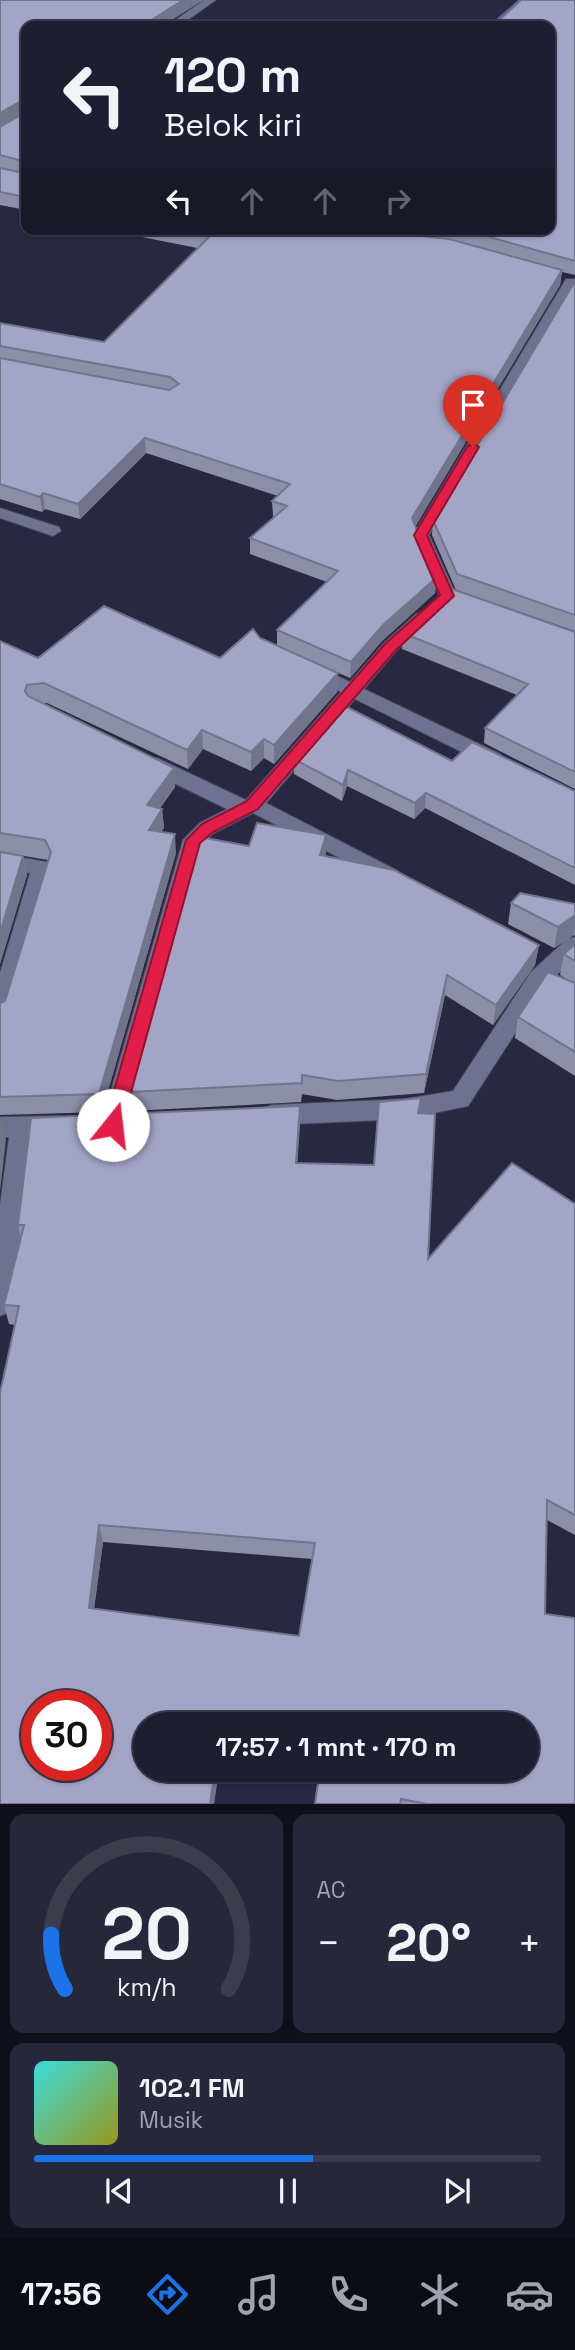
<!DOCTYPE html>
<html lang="id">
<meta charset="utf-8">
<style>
body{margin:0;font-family:"Space Grotesk",sans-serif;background:#26273a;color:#f1f3f6;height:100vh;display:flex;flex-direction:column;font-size:26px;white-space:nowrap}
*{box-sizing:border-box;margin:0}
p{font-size:23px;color:#a1a2ac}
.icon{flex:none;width:38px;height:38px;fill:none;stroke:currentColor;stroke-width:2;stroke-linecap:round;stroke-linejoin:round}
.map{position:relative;height:1804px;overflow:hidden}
.drawer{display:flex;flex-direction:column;gap:10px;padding:10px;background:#10101c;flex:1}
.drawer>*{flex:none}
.top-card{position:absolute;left:21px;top:21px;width:534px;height:214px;border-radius:14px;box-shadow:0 2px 5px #0004,0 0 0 2px #3c3c4d;background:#1e1e32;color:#f1f3f6;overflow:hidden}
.speed{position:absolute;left:21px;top:1690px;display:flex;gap:14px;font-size:35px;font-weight:700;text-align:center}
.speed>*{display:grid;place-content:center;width:91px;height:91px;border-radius:50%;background:#1e1e32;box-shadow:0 2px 5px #0004,0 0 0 2px #3c3c4d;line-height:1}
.speed .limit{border:10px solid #d22;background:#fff;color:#111}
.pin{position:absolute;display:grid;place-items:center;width:60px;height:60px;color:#fff;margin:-72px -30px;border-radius:50% 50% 50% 0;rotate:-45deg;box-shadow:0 0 7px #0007}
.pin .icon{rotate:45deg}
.me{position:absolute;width:77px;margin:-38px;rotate:16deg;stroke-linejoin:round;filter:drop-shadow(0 0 5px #0008)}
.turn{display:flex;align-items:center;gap:24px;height:147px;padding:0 28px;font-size:32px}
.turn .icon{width:91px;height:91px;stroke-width:2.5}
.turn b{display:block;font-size:49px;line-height:60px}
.lanes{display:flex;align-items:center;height:66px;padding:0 28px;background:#0003;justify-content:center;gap:35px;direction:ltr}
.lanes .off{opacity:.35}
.big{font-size:52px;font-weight:800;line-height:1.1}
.drawer .tile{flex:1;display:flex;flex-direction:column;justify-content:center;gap:10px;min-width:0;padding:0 24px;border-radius:14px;background:#26273a}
.drawer .dial{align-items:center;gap:0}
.dial svg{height:182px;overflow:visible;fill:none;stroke:#3c3c4d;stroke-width:7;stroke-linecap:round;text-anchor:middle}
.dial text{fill:#f1f3f6;stroke:none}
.song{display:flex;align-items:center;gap:21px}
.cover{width:84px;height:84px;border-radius:10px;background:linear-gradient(135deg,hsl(180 70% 55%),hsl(60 70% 35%))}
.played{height:7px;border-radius:4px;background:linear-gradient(90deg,#1a73e8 55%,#3c3c4d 55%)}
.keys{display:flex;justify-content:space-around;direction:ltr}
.heat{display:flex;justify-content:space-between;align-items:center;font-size:38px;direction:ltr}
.drawer .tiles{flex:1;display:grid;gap:10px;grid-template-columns:1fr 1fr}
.tile:last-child{grid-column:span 2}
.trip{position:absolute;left:133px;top:1712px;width:406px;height:70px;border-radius:35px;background:#1e1e32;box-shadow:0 2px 5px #0004,0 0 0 2px #3c3c4d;font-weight:800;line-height:70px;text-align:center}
.tab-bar{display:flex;height:112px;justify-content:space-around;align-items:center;background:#0c0c14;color:#a1a2ac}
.tab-bar .icon{width:49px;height:49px}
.tab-bar .on{color:#1a73e8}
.tab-bar b{font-size:32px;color:#f1f3f6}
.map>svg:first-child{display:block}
</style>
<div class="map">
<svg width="575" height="1804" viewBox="0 0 575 1804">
<rect width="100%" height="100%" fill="#282842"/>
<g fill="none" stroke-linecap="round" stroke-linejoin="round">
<path fill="#5857a6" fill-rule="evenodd" d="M518,0H527L496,26H488Z"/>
<g stroke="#46465b" stroke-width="2">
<path id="minor" d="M204,0H216L179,26H167Z
M566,279H575V287L429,535L456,595L447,600L441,599L413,535Z
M0,508L59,527L61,531L53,536L0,518Z
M422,613L428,614L431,618L428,622L396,651L364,689L500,754L503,759L493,765L486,764L355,699L266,803L398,871L401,876L398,881H384L253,813L214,833L202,843L125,1125L121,1132L113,1135L105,1132L101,1125L183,840L200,823L227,809L143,768L140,763L143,758H157L246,800L341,692L305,674L302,670L305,666H317L350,682L384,643L416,614Z
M0,854L47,862L51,870L11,1011L8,1017L0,1020V973L30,873L0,868Z
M575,937V958L547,984L468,1106L405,1119L272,1125L264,1122L260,1115L264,1108L272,1105L405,1099L453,1091L531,972L567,939Z
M58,1116L66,1119L70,1126L66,1133L33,1136L13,1304L9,1312L0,1316V1205L9,1137H0V1117Z"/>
</g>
<use href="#minor" fill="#6f7190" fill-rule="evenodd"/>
</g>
<path fill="#8c8eaa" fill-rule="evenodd" d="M0,0H203L162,26H26V210L0,205Z
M575,0V275L562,272L560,285L415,526L436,578L435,593L382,641L350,678L277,646V630L327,582L250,554V538L274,517L273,516L272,501L278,496L146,453L80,519L45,509L42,512L0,499V323L104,342L197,248L142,237L141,229H550Z
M575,281V631L456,590L432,535L433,520Z
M575,632V789L484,743L485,728L517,695L402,649L403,633Z
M260,638L338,673L337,692L274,764L264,758L251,771L203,749L188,769L47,703H42L174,768L175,787L160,808L162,809L164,828L161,832L176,853L102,1112L0,1115V1003L5,1001L48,860L0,852L23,856L27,875L0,964V641L38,658H220Z
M294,759L452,761L575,791V885L425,808L414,819L347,786L342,801L294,774Z
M249,846L326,855L325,856L539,945L535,965L493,1025L445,995L424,1093L337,1100L302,1094L301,1102L131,1111L129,1092Z
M511,903L575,904V936L574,935L554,948L508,924Z
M575,944V1076L515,1038L518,1017L568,980L560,975L564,954Z
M300,1106L297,1163L374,1165L420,1113L428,1259L575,1204V1535L547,1520L545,1614L575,1804H315L320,1771L311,1769H527L145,1724V1769H219L214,1804H0L15,1325L9,1324L4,1305L21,1238L18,1225ZM103,1542L312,1559L299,1636L94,1609Z"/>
<path fill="#72748b" d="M183,0H203L162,26H142Z
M23,100L25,113L0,127V113Z
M562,270L560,285L411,534L412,518Z
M145,438L146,453L80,519L78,504Z
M43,493L45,509L42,512L40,497Z
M436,578L435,593L382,641L350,678L351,662L383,625Z
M338,673L337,692L274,764V745Z
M202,730L203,749L188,769L187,750Z
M264,739V758L251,771V752Z
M174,768L175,787L149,824L147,805Z
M348,770L347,786L342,801L343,785Z
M426,793L425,808L414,819L415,803Z
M162,809L164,828L150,849L149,830Z
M175,834L176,853L102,1112L99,1094Z
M326,835V855L319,875L320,855Z
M23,856L27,875L0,964V933Z
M575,915V927L574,935L554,948L558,927Z
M539,945L535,965L493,1025L496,1005Z
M447,975L445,995L424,1093L426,1074Z
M300,1106V1126L296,1183V1163Z
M2,1121L6,1140L0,1191V1138Z
M99,1525L103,1542L92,1624L89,1608Z
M215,1769H219L214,1804H210Z"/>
<path fill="#a3a5c6" stroke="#72748b" stroke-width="2" fill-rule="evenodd" d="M0,0H183L142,26H26V100H23L0,113Z
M521,0H575V261L461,229H550V26H493Z
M26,105V162L0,155V127L26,112Z
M26,165V197L0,192V168L24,173Z
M172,229H359L449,239L562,270L412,518L436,578L383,625L351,662L277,630L338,571L250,538L287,506L272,501L290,484L145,438L78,504L43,493L40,497L0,484V358L169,390L179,384L170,377L0,346V323L104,342L209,237Z
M575,281V615L457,574L433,520Z
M452,589L575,632V772L485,728L528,684L403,633Z
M104,606L220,658L253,629L260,638L338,673L274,745L264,739L251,752L202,730L187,750L44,683L27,685L25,691L28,696L174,768L147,805L162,809L149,830L175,834L99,1094L0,1097V1003L5,1001L51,852L45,840L0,833V641L38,658Z
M341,704L452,761L472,742L575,791V868L426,793L415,803L348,770L343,785L294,759Z
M257,823L326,835L320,855L394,870L539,945L496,1005L447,975L426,1074L338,1081L302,1075V1083L129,1092L200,837L249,846Z
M0,852L23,856L0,933Z
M520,893L575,904V915L558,927L511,903Z
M575,944V961L564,954Z
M548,972L575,983V1052L518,1017Z
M421,1098L418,1113L435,1114L428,1259L512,1163L575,1204V1515L547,1500L545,1614L575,1618V1804H427L401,1799L400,1804H315L320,1769H527V1724H145V1769H215L210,1804H0V1393L19,1306L4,1305L24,1225H18L31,1118L300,1106L296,1163L374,1165L379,1102ZM99,1525L315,1543L299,1636L89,1608ZM37,1706H96V1766H37Z
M0,1121H2L0,1138Z"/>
<path fill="#e11d48" stroke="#92132f" stroke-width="2" d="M473,443L479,447L427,535L454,596L395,651L258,809L213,832L200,843L122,1125L119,1130H107L104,1125L186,840L202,824L247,801L385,644L440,595L414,535L467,447Z"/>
</svg>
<div class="speed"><div class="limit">30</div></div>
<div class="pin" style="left:473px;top:447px;background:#d93025"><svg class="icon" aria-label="arrive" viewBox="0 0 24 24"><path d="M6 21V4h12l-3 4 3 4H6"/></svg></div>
<svg class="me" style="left:113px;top:1125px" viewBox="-20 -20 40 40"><circle r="19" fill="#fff"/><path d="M0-13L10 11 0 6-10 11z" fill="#e11d48"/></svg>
<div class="trip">17:57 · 1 mnt · 170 m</div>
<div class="top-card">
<div class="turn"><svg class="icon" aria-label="left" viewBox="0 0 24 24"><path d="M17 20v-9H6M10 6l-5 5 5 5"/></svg><div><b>120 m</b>Belok kiri</div></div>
<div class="lanes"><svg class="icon" aria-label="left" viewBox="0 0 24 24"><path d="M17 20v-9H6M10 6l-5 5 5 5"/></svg><svg class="icon off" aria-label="ahead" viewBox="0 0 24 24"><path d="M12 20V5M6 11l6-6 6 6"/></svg><svg class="icon off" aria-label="ahead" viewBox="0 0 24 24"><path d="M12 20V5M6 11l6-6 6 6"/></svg><svg class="icon off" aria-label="right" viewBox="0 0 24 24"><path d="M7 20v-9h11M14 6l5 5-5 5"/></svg></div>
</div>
</div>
<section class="drawer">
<div class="tiles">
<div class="tile dial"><svg viewBox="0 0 100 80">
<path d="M14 69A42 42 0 1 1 86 69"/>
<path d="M14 69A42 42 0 0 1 8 45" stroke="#1a73e8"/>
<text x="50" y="56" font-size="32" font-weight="700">20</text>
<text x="50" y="72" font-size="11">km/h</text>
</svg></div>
<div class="tile"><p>AC</p>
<div class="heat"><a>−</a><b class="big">20°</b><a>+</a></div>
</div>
<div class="tile">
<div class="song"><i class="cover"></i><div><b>102.1 FM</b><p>Musik</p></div></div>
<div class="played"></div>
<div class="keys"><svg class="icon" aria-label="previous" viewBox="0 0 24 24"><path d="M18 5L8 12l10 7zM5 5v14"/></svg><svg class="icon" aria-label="pause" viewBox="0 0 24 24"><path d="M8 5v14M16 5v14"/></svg><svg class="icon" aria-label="next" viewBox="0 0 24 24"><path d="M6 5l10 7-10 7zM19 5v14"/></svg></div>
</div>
</div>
</section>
<nav class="tab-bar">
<b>17:56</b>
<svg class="icon on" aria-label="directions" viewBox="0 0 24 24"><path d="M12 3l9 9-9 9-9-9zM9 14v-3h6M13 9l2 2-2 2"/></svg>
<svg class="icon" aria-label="music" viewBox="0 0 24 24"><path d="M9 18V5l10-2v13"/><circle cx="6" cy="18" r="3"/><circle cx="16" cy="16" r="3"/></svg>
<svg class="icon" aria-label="phone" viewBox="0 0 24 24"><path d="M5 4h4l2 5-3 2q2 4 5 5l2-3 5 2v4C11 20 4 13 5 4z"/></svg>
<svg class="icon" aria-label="climate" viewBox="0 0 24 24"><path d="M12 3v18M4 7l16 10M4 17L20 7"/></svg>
<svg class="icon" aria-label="car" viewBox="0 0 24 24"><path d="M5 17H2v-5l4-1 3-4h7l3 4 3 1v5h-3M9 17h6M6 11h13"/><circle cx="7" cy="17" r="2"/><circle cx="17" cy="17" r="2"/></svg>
</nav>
